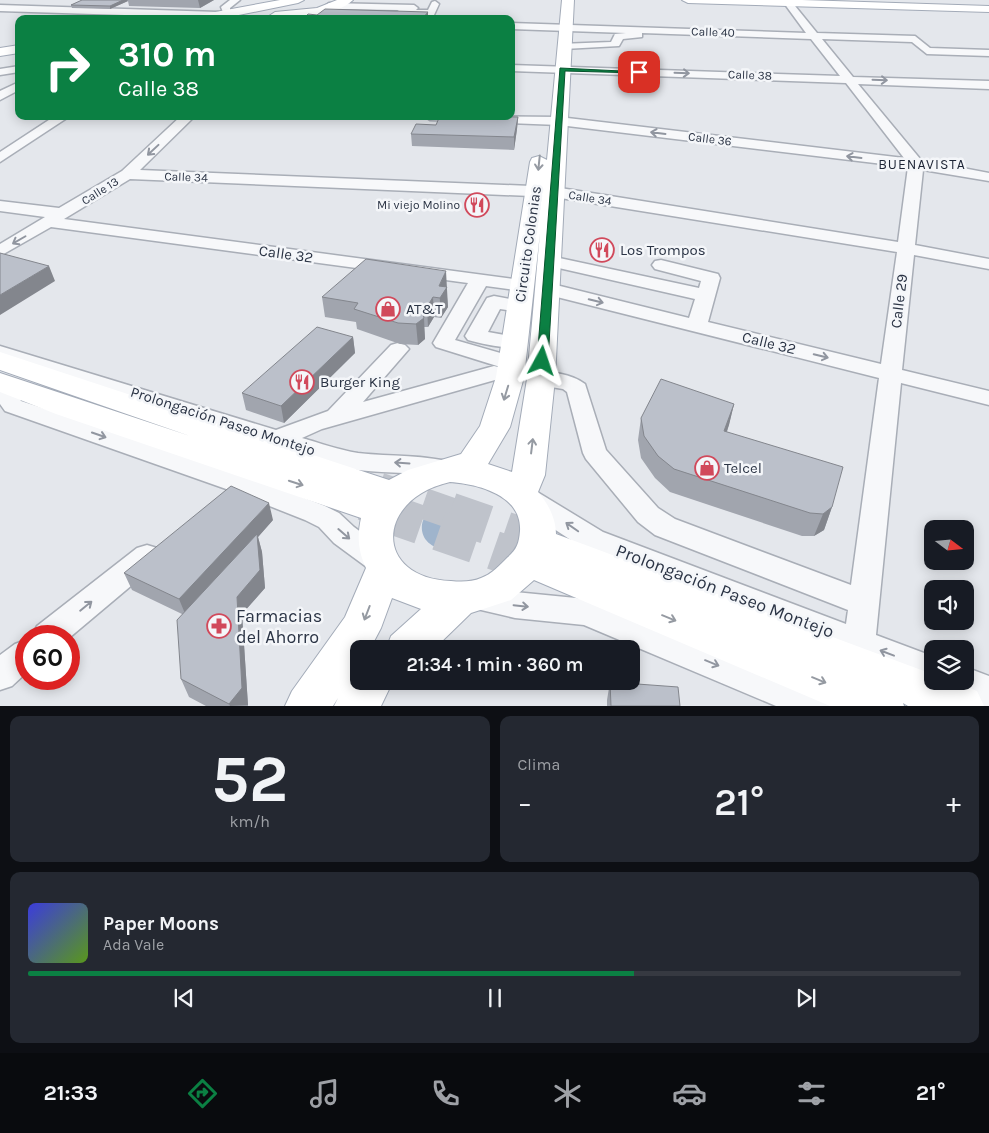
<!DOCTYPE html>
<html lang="es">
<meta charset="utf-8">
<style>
body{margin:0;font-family:Karla,sans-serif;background:#242831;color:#f1f3f6;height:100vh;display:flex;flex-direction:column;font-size:19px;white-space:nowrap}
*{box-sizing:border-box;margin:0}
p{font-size:16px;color:#9ea1a6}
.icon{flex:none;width:28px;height:28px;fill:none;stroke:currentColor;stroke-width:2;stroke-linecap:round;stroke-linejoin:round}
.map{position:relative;height:706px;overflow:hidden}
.sheet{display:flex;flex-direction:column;gap:10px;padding:10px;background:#0d0f14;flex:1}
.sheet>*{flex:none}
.top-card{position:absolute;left:15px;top:15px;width:500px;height:105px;border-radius:10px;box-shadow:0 2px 12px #0003;background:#0b8043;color:#fff;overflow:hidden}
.needle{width:32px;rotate:106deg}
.tools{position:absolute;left:924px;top:520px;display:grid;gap:10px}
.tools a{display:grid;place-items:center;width:50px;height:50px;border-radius:10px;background:#171b24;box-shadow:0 2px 12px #0003;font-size:25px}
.speed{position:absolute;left:15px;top:625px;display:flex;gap:10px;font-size:25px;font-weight:700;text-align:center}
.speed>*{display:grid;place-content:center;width:65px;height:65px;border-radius:50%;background:#171b24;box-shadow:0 2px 12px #0003;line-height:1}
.speed .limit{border:8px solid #d22;background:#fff;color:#111}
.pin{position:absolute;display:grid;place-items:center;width:42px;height:42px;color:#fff;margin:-21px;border-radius:10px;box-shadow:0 2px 8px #0006}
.me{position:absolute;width:55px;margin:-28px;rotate:5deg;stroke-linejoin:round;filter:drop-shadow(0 0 4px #0008)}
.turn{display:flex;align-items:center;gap:18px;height:105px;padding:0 20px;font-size:22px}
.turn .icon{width:65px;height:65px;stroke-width:2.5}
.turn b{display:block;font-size:35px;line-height:42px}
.big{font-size:38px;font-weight:600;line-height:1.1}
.sheet .tile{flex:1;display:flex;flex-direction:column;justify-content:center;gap:8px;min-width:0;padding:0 18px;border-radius:10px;background:#242831}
.sheet .dial{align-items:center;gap:0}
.dial b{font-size:65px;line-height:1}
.song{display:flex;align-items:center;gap:15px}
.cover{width:60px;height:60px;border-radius:8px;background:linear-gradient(135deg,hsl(240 70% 55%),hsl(90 70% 35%))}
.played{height:5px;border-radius:2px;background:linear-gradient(90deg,#0b8043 65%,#363941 65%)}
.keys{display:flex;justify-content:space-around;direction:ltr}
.heat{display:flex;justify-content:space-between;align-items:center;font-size:28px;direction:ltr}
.sheet .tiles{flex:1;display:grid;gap:10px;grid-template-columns:1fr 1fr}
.tile:last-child{grid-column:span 2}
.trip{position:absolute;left:350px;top:640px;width:290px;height:50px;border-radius:10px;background:#171b24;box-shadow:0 2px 12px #0003;font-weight:600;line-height:50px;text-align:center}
.dock{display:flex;height:80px;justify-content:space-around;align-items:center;background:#090b0e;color:#9ea1a6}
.dock .icon{width:35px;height:35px}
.dock .active{color:#0b8043}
.dock b{font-size:22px;color:#f1f3f6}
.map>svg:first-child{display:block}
</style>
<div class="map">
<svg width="989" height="706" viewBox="0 0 989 706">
<rect width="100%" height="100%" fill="#e4e7ec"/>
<path fill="#9fb4cc" d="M450,502C491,501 492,546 453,549C414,553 410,508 450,502Z"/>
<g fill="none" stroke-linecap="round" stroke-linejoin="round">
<path stroke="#bfc3cb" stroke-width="31" stroke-dasharray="31 16" stroke-linecap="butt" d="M379,488L454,514
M363,505L388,514"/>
<path stroke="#bfc3cb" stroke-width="39" stroke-dasharray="39 19" stroke-linecap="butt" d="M384,512L542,567
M450,512L552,547"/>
<g stroke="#a9aeb7" stroke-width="3">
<path id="minor" d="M230,0H240L230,8V15H224L221,7Z
M788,0L791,1L817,33L915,36L930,48L989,50V56L927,54L912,42L822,39L853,77L989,81V89L858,84L921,160L989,173V181L923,170L915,245L989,259V269L914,255L902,370L989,391V405L901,383L876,635L932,656V681H965V667L989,676V706H983L948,692L944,681L932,686L583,548L516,504L512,497L516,490L525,487L534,490L603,532L846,624L848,610L655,535L638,522L586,459L583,453L567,392L563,389L533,384L530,379L533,374C549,370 572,374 585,384L606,450L658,508L675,519L851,585L879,378L541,293L539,289L541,285L548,283L689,318L695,299L550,266L544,265L541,261L544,257L550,256L699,288L701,281L655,269L652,265L655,261L661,260L718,274L720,278L708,322L881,364L897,252L554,197L130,179L64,219L529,281L531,285L529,289L522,291L486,286L455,340L521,359L524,364L521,369L513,371L436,347L433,343L468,283L51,227L0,256V244L45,217L0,211V201L59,208L122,171L181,116H195L140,170L554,187L898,242L908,167L559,125L430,120L424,116L559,117L904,158L846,83L511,71V65L840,76L811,39L642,33V37L623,39L619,46L564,49L559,46L560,44L611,42L615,34L626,33L511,29V23L806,33L784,3Z
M435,1L439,4L434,15L431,16H399L394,13L399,10L329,9L325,6L329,3L414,5L418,8L416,10H428L432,2Z
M0,5L218,12L223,15L218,18L0,11Z
M19,66V72L0,75V69Z
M19,82V90L0,100V91Z
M55,116H70L0,162V152Z
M494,296L526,302L529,306L526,310L519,312L500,309L488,332L522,338L525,342L522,346C506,350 484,344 468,340L465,336L487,298Z
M398,343L405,345L409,349L363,402L494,366L502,368L505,373L502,378L322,429L302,438C320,443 339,450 358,453C392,457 425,454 459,464L463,470L459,476C447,480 437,475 425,474C396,472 367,473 339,467L0,359V346L276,430L328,411L391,345Z
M0,378L8,380L21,401L247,476L325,506L339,513L354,527L392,555L396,563L392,571L382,575L372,571L334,543L319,527L305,520L229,490L5,411L0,404Z
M147,545L157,548L161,556L157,564L69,638L32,636L37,626L137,548Z
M475,584L515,592L586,599L829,695L834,706H776L584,625L515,618L464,606L460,597L464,588Z
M26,640V673L12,686L0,690V655L15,644Z"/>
</g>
<g stroke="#a3abb8" stroke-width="2">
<path id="major" d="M280,0H304L298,3L219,19H193L199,15Z
M337,0H353C337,16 293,19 272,19L269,16L275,12L317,8Z
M562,0H574L555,379L545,475L538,492C548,503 556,519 556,534L932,674V681H952L977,691L984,706H908L903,703L904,706H830L534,580L511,600L471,613L434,649H386L391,636L421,609L392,598L381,628L370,649H359V681H393L381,706H334L338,698L333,706H285L292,691L345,617L366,568C358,551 357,536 361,518L56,414L0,392V373L190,436L0,370V352L389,480L408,470L461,454L480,426L496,377L530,162L532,158L539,156L547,160ZM540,233L527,379L512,472L488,464L510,427L524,377ZM450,482C478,484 522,495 520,531C519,543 517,549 508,557C500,565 492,574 481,578C472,582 461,582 451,581C373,578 375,499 450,482Z
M682,0H802L989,6V12L688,3Z
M19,45V53L0,56V48Z"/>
</g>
<use href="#minor" fill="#f7f8fa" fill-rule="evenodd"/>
<use href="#major" fill="#fff" fill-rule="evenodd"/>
</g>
<path fill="#a1a5ae" d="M82,0H214L200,8L129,6L128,1L110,9L72,8L71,5Z
M518,117L517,129L514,150L412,146L411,134L436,125L461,118Z
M446,287L448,307L441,318L434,317L428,327H424L425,339L418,345L400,344L357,329L356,322L325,317L322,297Z
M353,337L355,353L284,423L246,410L242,393Z
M734,404L727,432L832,507L824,530L814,536H802L670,492L655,478L641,458L638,440L641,418Z
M273,520L258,537L262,552L265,588L242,614L248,706H206L189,697L181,679L182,614L132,590L124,573Z
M610,682L680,706H607V700Z"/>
<path fill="#83868d" d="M123,0H127L128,1L110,9V6Z
M198,0H214L200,8Z
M428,12V19H422Z
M518,117L517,129L514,150V137Z
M49,266L55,281L0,315V295Z
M446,271L448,307L441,318L439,286Z
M433,297L434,317L428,327L427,307Z
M424,318L425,339L418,345L416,324Z
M353,337L355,353L284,423L281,406Z
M734,404L729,425L719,453L724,431Z
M269,503L273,520L258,537L262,552L265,588L242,614L248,705L230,706L186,616L179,599Z
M832,507L824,530L814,536L823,514Z"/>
<path fill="#bbc0ca" stroke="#83868d" d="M82,0H123L110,6L71,5Z
M325,9L428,12L422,19H303L308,14L317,15Z
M462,116L518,117L514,137L411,134L416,124L436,125L439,118H461Z
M0,253L49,266L0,295Z
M366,259L446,271L439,286L447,287L440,298L433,297L427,307L414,308L422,310L424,318L416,324L398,323L354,309L358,303L322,297Z
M317,327L353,337L281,406L242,393Z
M661,379L734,404L724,431L843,467L832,507L823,514L810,513L674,469L658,456L644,436L641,418Z
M231,486L269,503L179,599L124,573Z
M257,534L260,570L237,597L242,688L229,704L181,679L177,620Z
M610,682L678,687L680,706H611Z"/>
<defs><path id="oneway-shaft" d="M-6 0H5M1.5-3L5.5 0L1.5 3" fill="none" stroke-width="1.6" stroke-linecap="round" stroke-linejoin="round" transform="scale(1.25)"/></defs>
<g stroke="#9196a0">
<use href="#oneway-shaft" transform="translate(682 73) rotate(2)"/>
<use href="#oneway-shaft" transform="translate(880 80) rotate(2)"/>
<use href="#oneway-shaft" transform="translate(658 133) rotate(-173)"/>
<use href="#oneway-shaft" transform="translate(153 150) rotate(137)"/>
<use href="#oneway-shaft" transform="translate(854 157) rotate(-173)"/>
<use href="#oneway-shaft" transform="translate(19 240) rotate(150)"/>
<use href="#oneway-shaft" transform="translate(596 301) rotate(14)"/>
<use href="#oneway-shaft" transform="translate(821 356) rotate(14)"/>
<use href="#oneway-shaft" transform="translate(99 435) rotate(19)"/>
<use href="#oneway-shaft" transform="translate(402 463) rotate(-176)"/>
<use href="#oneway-shaft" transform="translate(572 527) rotate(-145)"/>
<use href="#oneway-shaft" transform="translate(344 534) rotate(41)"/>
<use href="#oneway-shaft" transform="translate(86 606) rotate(-39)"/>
<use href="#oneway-shaft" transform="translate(521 606) rotate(6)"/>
<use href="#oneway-shaft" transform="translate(887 653) rotate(-159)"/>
<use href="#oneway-shaft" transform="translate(712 663) rotate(22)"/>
</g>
<g stroke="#959aa2">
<use href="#oneway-shaft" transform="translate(539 163) rotate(96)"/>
<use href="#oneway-shaft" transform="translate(506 393) rotate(107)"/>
<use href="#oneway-shaft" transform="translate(532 446) rotate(-83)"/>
<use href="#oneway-shaft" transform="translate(296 483) rotate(18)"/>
<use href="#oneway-shaft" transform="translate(367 613) rotate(111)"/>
<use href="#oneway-shaft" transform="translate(669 618) rotate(22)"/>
<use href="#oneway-shaft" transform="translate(819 680) rotate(22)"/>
</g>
<path fill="#0b8043" stroke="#07532c" d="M560,68L642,72L639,73L565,71L548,361L542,365L537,361Z"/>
<defs>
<g id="restaurant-ring" transform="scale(1.25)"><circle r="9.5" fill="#f4f6f9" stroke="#d1495b" stroke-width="1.5"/><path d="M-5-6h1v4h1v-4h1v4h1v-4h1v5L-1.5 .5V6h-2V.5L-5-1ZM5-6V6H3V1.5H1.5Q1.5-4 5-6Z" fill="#d1495b"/></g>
<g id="shop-ring" transform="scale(1.25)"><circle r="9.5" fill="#f4f6f9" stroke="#d1495b" stroke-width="1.5"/><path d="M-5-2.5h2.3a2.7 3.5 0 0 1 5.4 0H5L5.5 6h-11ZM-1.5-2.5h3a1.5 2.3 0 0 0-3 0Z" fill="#d1495b"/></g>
<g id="pharmacy-ring" transform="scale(1.25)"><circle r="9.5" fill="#f4f6f9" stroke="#d1495b" stroke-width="1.5"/><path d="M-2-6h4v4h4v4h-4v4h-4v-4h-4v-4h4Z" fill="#d1495b"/></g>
</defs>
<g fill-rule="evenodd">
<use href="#restaurant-ring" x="477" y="205"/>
<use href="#restaurant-ring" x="602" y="250"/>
<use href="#shop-ring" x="388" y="309"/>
<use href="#restaurant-ring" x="302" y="382"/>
<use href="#shop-ring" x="707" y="468"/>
<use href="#pharmacy-ring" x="219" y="626"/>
</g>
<g text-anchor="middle" stroke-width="5" stroke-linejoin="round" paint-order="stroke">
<g font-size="12" fill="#2b3445" stroke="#f4f6f9">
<text transform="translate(713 32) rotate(2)" y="4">Calle 40</text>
<text transform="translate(750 75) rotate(2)" y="4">Calle 38</text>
<text transform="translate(710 139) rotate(7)" y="4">Calle 36</text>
<text transform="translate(186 177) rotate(2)" y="4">Calle 34</text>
<text transform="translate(100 191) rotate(-32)" y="4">Calle 13</text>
<text transform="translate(590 198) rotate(9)" y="4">Calle 34</text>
</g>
<g font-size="12" fill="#2b3445" stroke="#f4f6f9" text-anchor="end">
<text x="460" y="209">Mi viejo Molino</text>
</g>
<g font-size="14" letter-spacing="1" fill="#1d2536" stroke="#f4f6f9">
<text x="922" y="169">BUENAVISTA</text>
</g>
<g font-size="15" fill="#2b3445" stroke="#f4f6f9">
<text transform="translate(528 244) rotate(-82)" y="5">Circuito Colonias</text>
<text transform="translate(286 254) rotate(8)" y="5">Calle 32</text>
<text transform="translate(899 301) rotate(-83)" y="5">Calle 29</text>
<text transform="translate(769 343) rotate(14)" y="5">Calle 32</text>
<text transform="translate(223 421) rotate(18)" y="5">Prolongación Paseo Montejo</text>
</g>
<g font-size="15" fill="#2b3445" stroke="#f4f6f9" text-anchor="start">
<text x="620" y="255">Los Trompos</text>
<text x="406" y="314">AT&amp;T</text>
<text x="320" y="387">Burger King</text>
<text x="724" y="473">Telcel</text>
</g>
<g font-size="18" fill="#2b3445" stroke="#f4f6f9">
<text transform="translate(725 591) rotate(21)" y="6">Prolongación Paseo Montejo</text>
</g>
<g font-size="18" fill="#2b3445" stroke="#f4f6f9" text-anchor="start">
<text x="236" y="622">Farmacias<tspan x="236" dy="21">del Ahorro</tspan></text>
</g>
</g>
</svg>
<div class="tools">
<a><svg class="needle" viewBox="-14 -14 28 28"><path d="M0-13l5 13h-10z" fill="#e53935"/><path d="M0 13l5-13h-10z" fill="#9ea1a6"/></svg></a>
<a><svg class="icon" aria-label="sound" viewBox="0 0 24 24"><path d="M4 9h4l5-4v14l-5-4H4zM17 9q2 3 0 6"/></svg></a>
<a><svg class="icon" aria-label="layers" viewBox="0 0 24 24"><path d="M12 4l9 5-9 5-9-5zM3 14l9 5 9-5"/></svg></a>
</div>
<div class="speed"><div class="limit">60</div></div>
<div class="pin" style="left:639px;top:72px;background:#d93025"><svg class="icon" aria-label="arrive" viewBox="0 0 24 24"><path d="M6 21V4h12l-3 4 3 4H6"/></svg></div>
<svg class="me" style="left:542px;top:361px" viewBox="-20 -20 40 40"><path d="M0-17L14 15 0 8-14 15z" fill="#0b8043" stroke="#fff" stroke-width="4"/></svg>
<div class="trip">21:34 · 1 min · 360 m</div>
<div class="top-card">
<div class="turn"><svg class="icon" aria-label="right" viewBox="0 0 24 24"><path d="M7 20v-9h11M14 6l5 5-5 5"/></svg><div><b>310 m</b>Calle 38</div></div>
</div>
</div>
<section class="sheet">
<div class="tiles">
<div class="tile dial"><b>52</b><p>km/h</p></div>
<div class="tile"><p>Clima</p>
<div class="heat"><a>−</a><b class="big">21°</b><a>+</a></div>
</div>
<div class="tile">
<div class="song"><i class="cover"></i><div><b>Paper Moons</b><p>Ada Vale</p></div></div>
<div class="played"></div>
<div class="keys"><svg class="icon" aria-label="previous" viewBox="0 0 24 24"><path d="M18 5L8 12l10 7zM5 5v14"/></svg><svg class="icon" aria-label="pause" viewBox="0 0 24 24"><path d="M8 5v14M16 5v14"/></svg><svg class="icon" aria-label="next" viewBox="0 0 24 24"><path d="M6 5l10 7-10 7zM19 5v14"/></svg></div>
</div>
</div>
</section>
<nav class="dock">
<b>21:33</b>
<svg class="icon active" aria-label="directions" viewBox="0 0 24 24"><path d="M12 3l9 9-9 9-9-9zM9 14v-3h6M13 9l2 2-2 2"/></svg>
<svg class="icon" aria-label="music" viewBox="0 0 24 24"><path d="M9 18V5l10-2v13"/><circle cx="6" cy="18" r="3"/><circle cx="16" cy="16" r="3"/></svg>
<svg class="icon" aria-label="phone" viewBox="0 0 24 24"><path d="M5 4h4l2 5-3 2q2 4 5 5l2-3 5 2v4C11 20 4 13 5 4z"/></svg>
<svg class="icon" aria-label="climate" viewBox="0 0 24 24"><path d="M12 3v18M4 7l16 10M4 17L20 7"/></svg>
<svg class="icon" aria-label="car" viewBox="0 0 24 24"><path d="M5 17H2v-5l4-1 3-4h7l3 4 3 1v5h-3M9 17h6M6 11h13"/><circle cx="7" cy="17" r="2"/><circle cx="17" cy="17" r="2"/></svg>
<svg class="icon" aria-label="filters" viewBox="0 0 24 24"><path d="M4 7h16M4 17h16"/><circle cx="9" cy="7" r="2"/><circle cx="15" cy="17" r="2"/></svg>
<b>21°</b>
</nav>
